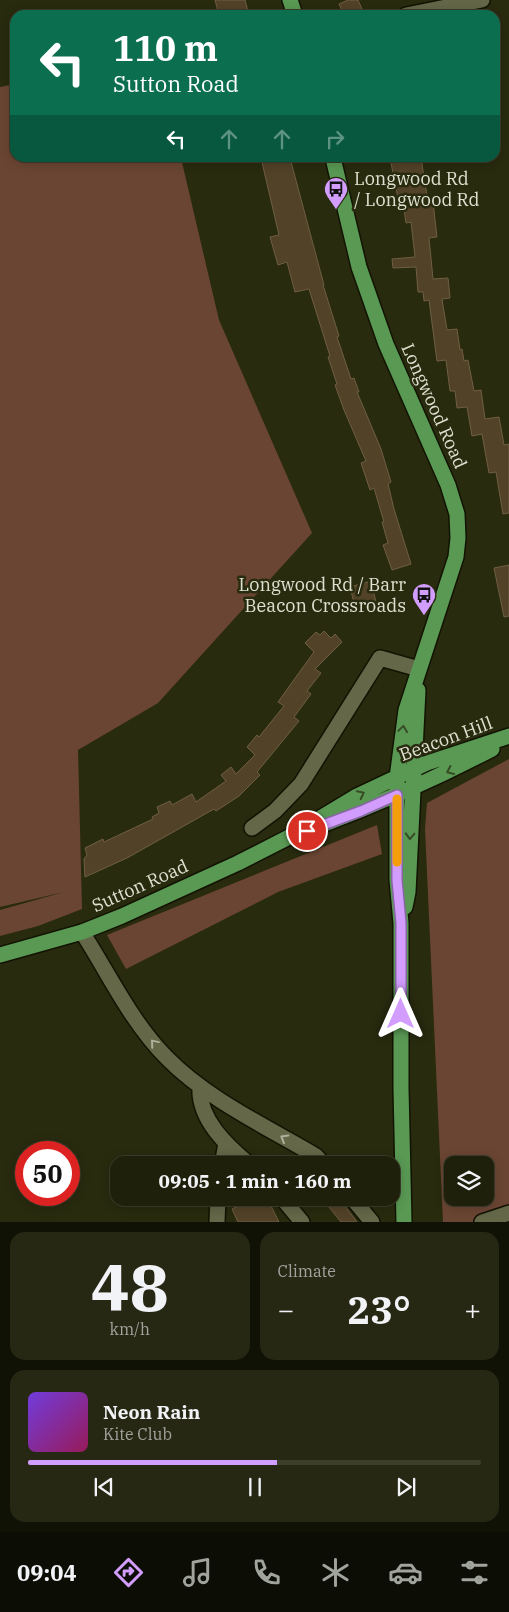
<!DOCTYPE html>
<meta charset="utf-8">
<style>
body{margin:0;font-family:"IBM Plex Serif",serif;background:#272814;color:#f1f3f6;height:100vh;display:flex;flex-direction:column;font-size:19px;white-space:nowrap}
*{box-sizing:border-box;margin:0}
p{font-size:16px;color:#a1a39d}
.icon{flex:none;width:28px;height:28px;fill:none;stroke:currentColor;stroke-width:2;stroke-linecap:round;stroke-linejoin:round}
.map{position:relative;height:1222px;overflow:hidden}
.panel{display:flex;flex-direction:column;gap:10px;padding:10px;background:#111206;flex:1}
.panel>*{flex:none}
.hud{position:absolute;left:10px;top:10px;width:490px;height:152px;border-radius:15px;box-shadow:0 2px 12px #0003,0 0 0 1px #3c3e2c;background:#0b6e4f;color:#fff;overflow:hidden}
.tools{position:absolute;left:444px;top:1156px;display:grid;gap:10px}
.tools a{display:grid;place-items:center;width:50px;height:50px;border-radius:10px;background:#1f200b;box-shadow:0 2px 12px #0003,0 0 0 1px #3c3e2c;font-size:25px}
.speed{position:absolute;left:15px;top:1141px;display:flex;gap:10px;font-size:25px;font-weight:700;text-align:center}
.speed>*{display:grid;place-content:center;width:65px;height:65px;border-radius:50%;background:#1f200b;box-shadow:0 2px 12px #0003,0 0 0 1px #3c3e2c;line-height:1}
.speed .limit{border:8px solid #d22;background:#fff;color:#111}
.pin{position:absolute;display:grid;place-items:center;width:42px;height:42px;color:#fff;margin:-21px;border:2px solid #fff;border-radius:50%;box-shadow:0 1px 5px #0007}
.me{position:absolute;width:55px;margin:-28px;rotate:0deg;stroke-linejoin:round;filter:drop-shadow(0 0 4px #0008)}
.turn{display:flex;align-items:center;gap:18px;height:105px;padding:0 20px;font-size:22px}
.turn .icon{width:65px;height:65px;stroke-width:2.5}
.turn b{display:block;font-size:35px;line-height:42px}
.lanes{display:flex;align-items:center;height:48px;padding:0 20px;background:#0003;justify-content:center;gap:25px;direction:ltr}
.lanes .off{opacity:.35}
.big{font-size:38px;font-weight:700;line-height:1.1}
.panel .card{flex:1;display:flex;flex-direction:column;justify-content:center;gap:8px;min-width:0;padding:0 18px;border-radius:15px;background:#272814}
.panel .dial{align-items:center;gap:0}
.dial b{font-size:65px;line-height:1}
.song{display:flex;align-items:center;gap:15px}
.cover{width:60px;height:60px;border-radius:8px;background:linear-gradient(135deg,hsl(260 70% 55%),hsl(330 70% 35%))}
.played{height:5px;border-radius:2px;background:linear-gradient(90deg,#d29dfd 55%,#3c3e2c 55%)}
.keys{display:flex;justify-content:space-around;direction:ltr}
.heat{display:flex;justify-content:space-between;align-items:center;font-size:28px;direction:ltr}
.panel .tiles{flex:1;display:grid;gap:10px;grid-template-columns:1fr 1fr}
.card:last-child{grid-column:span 2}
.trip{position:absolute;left:110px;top:1156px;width:290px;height:50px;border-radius:15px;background:#1f200b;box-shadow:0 2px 12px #0003,0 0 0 1px #3c3e2c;font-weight:700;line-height:50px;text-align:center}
.dock{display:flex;height:80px;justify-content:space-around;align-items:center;background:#0c0d04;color:#a1a39d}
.dock .icon{width:35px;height:35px}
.dock .selected{color:#d29dfd}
.dock b{font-size:22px;color:#f1f3f6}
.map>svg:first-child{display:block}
</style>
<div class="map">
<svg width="509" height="1222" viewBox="0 0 509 1222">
<rect width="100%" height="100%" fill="#292b0f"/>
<path fill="#6b4533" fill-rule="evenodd" d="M15,84V158H181L219,320L312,533L158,703L78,750L82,909L38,926L0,936V910L64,892L0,907V87Z
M509,759V1222H443L425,829L427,803ZM452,1165H485V1198H452Z
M377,825L382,854L278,892L126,969L107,935Z"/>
<path fill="#524228" stroke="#6f5e43" d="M215,0H245L249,15H219Z
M348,0H358L362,9L350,15H344L339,4Z
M261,158H290L324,285H323L339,336L337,337L351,379L354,378L359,392H357L381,449L391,482L388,484L394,509L411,564L392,570L383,545L388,543L382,522H384L374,488L370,490L361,463L366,461L344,410L335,385L337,384L328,357L330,356L309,289L295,292L287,262L278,265L270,237L279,235Z
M390,158H421L428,202H433L437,237L429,238L433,279L448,278L450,298L442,299L447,330L457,329L460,350L462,349L464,361L468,360L474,391L481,390L485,419L499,417L504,445L509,444V513L503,514L496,472L489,473L482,434L472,436L467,407L457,408L455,391H450L446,360L437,361L429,300L424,301L423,292H418L416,267L393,268L392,259L415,257L411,222L406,223L403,202L399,203Z
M509,565V616L504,617L494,568Z
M371,581L376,602L355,607L350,587Z
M324,631L331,638L335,634L342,642L315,669L321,673L307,691L311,694L294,717L299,721L257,772L260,775L239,796L216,811L214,809L127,858L85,877L84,859L87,855L85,848L103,839L104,842L153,819L152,817L159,813L157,807L170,801L172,805L192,794L196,802L226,781L221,775L231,767L236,774L255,755L247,747L257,735L259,737L284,706L278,702L314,652L305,643L316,632L320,635Z
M256,1198H267L279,1222H238L232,1209Z
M332,1198H339L357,1222H341L325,1202Z"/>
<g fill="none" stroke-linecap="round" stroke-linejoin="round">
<g stroke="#121300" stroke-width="18">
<path id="minor" d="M406,15L482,0
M252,828L275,811L301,784L380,658L419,669
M82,932C109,974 131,1022 167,1058C207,1099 267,1127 316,1156L324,1165
M200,1087C198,1119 227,1146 250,1165
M222,1165L226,1143
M282,1198L302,1222
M352,1198L372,1222
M217,1222L218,1198
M482,1222L509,1213"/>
</g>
<g stroke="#121300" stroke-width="18">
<path id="major" d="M290,0L295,15
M333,158L359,267L386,344L448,485L457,514L458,538L456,557L406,710L397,778V880L401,923V1088L404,1222
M322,825C380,803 437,778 492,749
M405,907L408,892L418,690
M0,955L82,932L122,916L238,863L289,837L357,796L427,763L509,736"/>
</g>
<use href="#minor" stroke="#656749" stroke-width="15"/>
<use href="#major" stroke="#599954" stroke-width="15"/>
</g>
<defs><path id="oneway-chevron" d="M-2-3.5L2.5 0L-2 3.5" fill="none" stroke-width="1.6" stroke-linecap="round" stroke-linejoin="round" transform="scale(1.25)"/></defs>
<g stroke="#374c24">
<use href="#oneway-chevron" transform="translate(403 729) rotate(-82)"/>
<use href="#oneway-chevron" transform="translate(450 771) rotate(155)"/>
<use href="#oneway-chevron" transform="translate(361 794) rotate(-26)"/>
<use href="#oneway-chevron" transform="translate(410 836) rotate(92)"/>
</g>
<g stroke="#aeb09a">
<use href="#oneway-chevron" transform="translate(154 1043) rotate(-130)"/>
<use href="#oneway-chevron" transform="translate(284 1138) rotate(-150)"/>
</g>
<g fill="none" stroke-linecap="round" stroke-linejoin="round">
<g stroke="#8866a4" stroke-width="12">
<path id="route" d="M307,831L361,811L397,795V880L401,923V1014"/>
</g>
<use href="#route" stroke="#d29dfd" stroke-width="9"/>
<path stroke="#f59e0b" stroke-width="9" d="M397,799V862"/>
</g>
<defs>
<g id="bus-pin" transform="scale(1.25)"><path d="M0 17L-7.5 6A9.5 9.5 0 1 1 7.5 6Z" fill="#d29dfd" stroke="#292b0f"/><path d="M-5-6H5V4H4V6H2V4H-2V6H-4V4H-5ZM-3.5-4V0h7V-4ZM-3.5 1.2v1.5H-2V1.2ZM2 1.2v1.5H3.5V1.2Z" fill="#111"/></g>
</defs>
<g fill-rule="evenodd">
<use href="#bus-pin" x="336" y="189"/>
<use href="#bus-pin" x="424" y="595"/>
</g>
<g text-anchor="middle" stroke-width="5" stroke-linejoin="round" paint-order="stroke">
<g font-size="18" fill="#dfe1d0" stroke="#292b0f" text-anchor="start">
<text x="354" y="185">Longwood Rd<tspan x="354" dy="21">/ Longwood Rd</tspan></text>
<text x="406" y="591" text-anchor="end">Longwood Rd / Barr<tspan x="406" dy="21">Beacon Crossroads</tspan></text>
</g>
<g font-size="18" fill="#dfe1d0" stroke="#292b0f">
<text transform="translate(434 406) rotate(66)" y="6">Longwood Road</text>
<text transform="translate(446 739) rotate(-20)" y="6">Beacon Hill</text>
<text transform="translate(140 886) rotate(-24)" y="6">Sutton Road</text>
</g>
</g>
</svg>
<div class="tools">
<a><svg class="icon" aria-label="layers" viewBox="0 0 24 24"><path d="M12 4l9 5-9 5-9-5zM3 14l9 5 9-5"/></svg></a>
</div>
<div class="speed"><div class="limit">50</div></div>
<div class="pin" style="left:307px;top:831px;background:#d93025"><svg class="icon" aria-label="arrive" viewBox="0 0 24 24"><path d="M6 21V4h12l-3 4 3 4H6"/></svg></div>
<svg class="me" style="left:401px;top:1014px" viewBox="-20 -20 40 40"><path d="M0-17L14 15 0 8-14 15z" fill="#d29dfd" stroke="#fff" stroke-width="4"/></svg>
<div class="trip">09:05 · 1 min · 160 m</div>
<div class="hud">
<div class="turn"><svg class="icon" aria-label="left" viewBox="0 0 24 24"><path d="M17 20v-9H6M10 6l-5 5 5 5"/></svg><div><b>110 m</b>Sutton Road</div></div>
<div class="lanes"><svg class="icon" aria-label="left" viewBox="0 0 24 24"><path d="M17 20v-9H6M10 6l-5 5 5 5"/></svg><svg class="icon off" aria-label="ahead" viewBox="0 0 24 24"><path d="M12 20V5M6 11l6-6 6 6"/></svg><svg class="icon off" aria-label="ahead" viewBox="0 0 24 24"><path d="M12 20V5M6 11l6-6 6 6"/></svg><svg class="icon off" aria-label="right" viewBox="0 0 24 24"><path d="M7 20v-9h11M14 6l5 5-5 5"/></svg></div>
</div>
</div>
<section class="panel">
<div class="tiles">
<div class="card dial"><b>48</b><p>km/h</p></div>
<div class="card"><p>Climate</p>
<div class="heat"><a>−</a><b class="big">23°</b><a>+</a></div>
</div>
<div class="card">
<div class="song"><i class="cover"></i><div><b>Neon Rain</b><p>Kite Club</p></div></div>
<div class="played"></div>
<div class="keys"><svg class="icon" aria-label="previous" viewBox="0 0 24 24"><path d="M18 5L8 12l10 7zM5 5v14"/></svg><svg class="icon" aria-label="pause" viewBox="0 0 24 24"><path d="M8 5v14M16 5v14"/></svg><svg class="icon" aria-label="next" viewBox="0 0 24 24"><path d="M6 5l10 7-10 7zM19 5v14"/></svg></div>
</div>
</div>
</section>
<nav class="dock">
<b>09:04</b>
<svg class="icon selected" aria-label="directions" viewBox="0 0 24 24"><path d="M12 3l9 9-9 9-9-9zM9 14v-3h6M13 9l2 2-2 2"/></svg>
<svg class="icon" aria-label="music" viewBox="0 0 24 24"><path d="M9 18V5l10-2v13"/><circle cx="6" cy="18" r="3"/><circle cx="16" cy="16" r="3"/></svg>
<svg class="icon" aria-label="phone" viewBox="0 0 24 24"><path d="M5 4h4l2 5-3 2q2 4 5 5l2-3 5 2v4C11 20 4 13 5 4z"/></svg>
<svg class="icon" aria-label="climate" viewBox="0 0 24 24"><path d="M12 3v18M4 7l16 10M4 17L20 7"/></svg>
<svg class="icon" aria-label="car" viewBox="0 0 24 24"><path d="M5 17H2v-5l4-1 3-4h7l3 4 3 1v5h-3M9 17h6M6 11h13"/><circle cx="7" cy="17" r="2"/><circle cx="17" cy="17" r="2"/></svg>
<svg class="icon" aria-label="filters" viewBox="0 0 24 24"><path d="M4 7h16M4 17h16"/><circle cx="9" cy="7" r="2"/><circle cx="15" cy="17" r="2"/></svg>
</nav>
